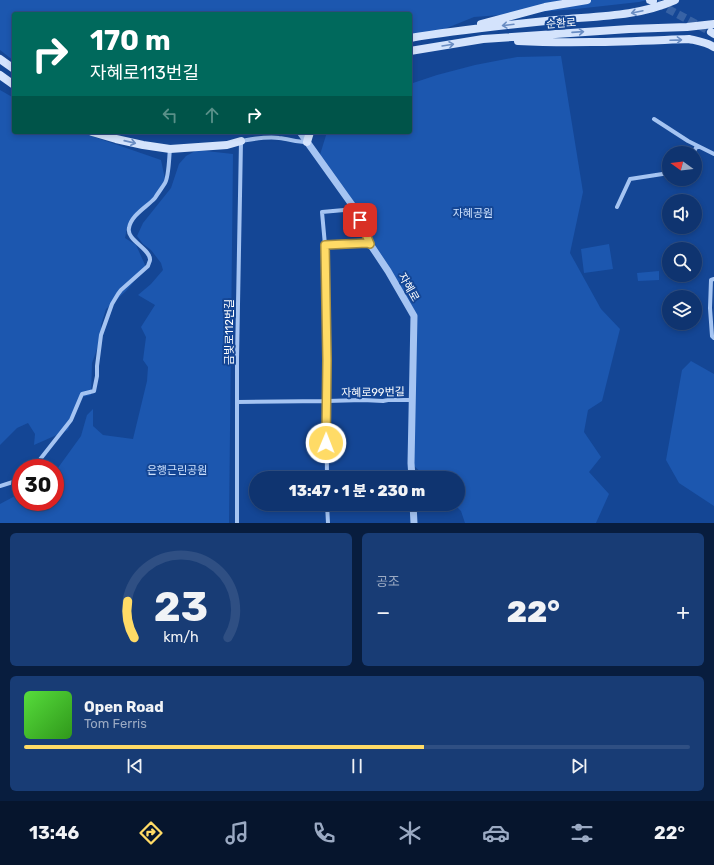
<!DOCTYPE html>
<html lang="ko">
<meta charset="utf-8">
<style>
body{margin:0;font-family:Rubik,"Noto Sans KR",sans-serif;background:#183c75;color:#f1f3f6;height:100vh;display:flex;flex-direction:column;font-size:15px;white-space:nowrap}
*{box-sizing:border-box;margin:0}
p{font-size:13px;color:#9baac3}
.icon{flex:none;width:22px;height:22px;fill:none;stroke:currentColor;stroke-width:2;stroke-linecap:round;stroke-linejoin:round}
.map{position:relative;height:523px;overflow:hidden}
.drawer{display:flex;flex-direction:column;gap:10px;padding:10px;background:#081d3e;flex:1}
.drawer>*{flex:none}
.top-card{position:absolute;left:12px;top:12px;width:400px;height:122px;border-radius:4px;box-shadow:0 2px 6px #0003,0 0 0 1px #2f4f83;background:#00695c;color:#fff;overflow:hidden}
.needle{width:26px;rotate:285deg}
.tools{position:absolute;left:662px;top:146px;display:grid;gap:8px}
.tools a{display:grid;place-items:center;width:40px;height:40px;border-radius:50%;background:#0f3470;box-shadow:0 2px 6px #0003,0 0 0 1px #2f4f83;font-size:20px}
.speed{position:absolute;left:12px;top:459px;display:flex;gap:8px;font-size:20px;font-weight:700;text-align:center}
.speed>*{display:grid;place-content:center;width:52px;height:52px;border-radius:50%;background:#0f3470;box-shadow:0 2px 6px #0003,0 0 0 1px #2f4f83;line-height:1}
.speed .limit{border:6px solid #d22;background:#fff;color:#111}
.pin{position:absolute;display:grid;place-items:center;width:34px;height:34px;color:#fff;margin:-17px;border-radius:8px;box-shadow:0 2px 6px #0006}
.me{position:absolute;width:44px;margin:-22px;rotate:1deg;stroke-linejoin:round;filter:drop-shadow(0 0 3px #0008)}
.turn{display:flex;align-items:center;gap:14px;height:84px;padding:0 12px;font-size:18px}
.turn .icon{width:52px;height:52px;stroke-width:2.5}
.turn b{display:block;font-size:28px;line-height:34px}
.lanes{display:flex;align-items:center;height:38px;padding:0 12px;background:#0003;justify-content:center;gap:20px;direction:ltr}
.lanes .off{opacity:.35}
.big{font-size:30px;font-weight:800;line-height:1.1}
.drawer .tile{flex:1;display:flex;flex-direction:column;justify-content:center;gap:6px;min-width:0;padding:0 14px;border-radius:6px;background:#183c75}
.drawer .dial{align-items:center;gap:0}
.dial svg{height:104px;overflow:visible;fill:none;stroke:#2f4f83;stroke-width:7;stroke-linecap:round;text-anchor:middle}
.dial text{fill:#f1f3f6;stroke:none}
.song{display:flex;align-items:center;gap:12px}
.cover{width:48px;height:48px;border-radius:6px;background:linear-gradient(135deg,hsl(110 70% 55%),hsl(110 70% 35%))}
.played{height:4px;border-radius:2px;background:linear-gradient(90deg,#ffdb66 60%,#2f4f83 60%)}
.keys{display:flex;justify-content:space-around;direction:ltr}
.heat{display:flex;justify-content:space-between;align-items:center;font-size:22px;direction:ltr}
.drawer .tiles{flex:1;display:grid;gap:10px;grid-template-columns:1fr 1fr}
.tile:last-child{grid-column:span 2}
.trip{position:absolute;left:249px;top:471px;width:216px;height:40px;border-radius:20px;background:#0f3470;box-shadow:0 2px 6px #0003,0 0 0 1px #2f4f83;font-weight:800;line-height:40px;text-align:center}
.menu{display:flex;height:64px;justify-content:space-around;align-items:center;background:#06152d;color:#9baac3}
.menu .icon{width:28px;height:28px}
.menu .selected{color:#ffdb66}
.menu b{font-size:18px;color:#f1f3f6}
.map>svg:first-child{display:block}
</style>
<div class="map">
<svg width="714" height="523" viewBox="0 0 714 523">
<rect width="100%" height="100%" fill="#144695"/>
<path fill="#1c57af" d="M0,0H647L639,2L576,9L474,17L410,43V14H14V61L0,50Z
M561,56L583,192L570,253L601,309L620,329L602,401L588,410L584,432L601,457L589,472L609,494L596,523H465L461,511L454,504H458V478H427L411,463L414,316L388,271L355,209L319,158L327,132H410V84L437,75L475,65L517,57Z
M0,90L14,98V132H80L161,160L165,179L156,196L127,228L125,238L136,245L146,267L126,291L106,309L101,325L102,335L92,363L91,395L82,397L74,412L68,430L34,445L35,434L28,423L17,428L0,445Z
M197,150L233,154L229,523H0V504L15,496L21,497V502H55V472L81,436L87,415L93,409V426L103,435L133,439L147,381L148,367L143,360L146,337L141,327L155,305L138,295L151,284L163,270L161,263L151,250L143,244L137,236L143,223L171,188L179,164L186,156Z
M609,244L613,269L584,273L581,249Z
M659,271V280L638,281L637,273Z
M691,361L714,374V506L679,483L666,460L682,370Z"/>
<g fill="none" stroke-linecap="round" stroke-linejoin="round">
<path stroke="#3762a5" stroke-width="8" stroke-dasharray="8 4" stroke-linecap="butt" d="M657,3L711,32"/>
<path stroke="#a5c4f2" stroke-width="4" d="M654,119L688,141L714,154
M693,153L697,146
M617,207L630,179L669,173
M325,245L367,243L370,244
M714,279L711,280L710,308L712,336L714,338
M237,402L327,401L363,400L383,401L388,400H412
M32,468L38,462L71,420L82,394L94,391L97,376V366L101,335L112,304L118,294L121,290L148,266C148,265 150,261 150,260C151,249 126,240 129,228C131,215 147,207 155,198C158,193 162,188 165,183C169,176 169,157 170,149
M327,478L325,245L322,212L355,209
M0,486L16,481L21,478
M327,504L328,523
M237,523V359L241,141C253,139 267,136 279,138C289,139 297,142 307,142"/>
<path stroke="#a5c4f2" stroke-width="7" d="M300,132L355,209L370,244L388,271L414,316L411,463L412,478
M413,504L414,523"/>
<path stroke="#d4e3fc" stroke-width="8" d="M650,0L653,1
M481,24L545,7L587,0
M711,32L714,34
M410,38C458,30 507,25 555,20C596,16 637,17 675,0
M518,41C575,44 632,41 689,39C698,41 706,42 714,47
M410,51L483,39L629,29L687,27L714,24
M0,59L14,69
M0,75L14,85
M92,132L116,139L143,145L170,149L227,145L241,141
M307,142L310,132"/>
</g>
<defs><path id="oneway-shaft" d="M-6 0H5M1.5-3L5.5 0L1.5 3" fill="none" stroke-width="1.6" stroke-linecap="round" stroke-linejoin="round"/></defs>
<g stroke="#6a8dc3">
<use href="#oneway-shaft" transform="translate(637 12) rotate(168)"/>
<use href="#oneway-shaft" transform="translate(508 25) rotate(173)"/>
<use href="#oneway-shaft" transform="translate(578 32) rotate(-4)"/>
<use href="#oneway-shaft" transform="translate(676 40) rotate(-2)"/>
<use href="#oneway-shaft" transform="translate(448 45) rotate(-9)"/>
<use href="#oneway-shaft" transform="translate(130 142) rotate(13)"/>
</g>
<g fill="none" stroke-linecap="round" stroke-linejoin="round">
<g stroke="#a68e42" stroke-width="10">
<path id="route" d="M326,443L327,360L325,245L367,243L370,244L360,220"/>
</g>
<use href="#route" stroke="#ffdb66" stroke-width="7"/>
</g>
<g text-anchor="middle" stroke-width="4" stroke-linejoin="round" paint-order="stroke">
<g font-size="11" fill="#fff" stroke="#144695">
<text transform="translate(561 23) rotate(-4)" y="4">순환로</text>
<text transform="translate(409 287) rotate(60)" y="4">자혜로</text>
<text transform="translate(229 332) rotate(-90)" y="4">금빛로112번길</text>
<text transform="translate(373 392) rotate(-1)" y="4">자혜로99번길</text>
</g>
<g font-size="11" fill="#cce0fc" stroke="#144695">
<text x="473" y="217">자혜공원</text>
<text x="177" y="474">은행근린공원</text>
</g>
</g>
</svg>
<div class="tools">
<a><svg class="needle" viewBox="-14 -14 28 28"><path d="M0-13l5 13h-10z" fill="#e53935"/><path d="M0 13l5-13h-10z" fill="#9baac3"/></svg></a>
<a><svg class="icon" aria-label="sound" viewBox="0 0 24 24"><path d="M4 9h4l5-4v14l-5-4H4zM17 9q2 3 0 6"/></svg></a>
<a><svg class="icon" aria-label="search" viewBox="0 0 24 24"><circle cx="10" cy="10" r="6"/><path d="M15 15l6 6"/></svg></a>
<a><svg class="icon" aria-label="layers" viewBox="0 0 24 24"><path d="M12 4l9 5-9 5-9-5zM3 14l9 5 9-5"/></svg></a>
</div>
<div class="speed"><div class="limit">30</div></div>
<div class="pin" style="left:360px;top:220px;background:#d93025"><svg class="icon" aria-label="arrive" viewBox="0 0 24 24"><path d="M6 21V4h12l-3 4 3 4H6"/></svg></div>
<svg class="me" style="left:326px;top:443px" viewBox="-20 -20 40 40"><circle r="17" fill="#ffdb66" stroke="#fff" stroke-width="3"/><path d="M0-11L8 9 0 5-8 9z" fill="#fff"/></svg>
<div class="trip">13:47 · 1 분 · 230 m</div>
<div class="top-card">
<div class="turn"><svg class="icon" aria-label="right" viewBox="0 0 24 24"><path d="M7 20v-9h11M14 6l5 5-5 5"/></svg><div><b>170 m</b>자혜로113번길</div></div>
<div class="lanes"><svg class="icon off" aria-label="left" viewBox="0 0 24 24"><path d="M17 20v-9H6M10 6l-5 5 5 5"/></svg><svg class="icon off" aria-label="ahead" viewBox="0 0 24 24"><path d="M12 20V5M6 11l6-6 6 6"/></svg><svg class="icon" aria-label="right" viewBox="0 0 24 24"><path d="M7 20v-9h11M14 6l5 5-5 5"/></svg></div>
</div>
</div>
<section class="drawer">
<div class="tiles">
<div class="tile dial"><svg viewBox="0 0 100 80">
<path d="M14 69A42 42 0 1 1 86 69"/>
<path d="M14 69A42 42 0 0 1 9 41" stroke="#ffdb66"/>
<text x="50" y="56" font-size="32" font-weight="700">23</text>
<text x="50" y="72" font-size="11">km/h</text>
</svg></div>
<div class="tile"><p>공조</p>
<div class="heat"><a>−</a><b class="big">22°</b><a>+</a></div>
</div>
<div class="tile">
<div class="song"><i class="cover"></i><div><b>Open Road</b><p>Tom Ferris</p></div></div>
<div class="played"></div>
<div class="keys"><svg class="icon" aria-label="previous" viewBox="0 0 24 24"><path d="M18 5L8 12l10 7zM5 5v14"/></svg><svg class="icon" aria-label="pause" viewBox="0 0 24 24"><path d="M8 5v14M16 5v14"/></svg><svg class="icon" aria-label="next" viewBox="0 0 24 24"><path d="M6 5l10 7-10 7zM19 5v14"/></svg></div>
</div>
</div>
</section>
<nav class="menu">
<b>13:46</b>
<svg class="icon selected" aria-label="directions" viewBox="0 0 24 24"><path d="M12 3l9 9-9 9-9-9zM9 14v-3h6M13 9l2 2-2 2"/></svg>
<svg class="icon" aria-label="music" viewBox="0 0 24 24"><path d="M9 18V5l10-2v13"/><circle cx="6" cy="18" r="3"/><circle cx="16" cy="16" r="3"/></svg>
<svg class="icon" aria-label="phone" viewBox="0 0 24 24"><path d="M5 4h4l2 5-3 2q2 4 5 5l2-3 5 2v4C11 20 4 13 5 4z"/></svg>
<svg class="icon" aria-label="climate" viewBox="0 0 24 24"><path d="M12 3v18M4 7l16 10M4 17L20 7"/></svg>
<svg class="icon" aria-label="car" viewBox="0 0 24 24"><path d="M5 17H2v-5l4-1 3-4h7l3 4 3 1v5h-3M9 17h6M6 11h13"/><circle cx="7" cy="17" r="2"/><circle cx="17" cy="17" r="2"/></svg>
<svg class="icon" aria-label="filters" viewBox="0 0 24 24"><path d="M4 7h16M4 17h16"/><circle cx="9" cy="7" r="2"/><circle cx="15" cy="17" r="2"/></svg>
<b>22°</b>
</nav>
